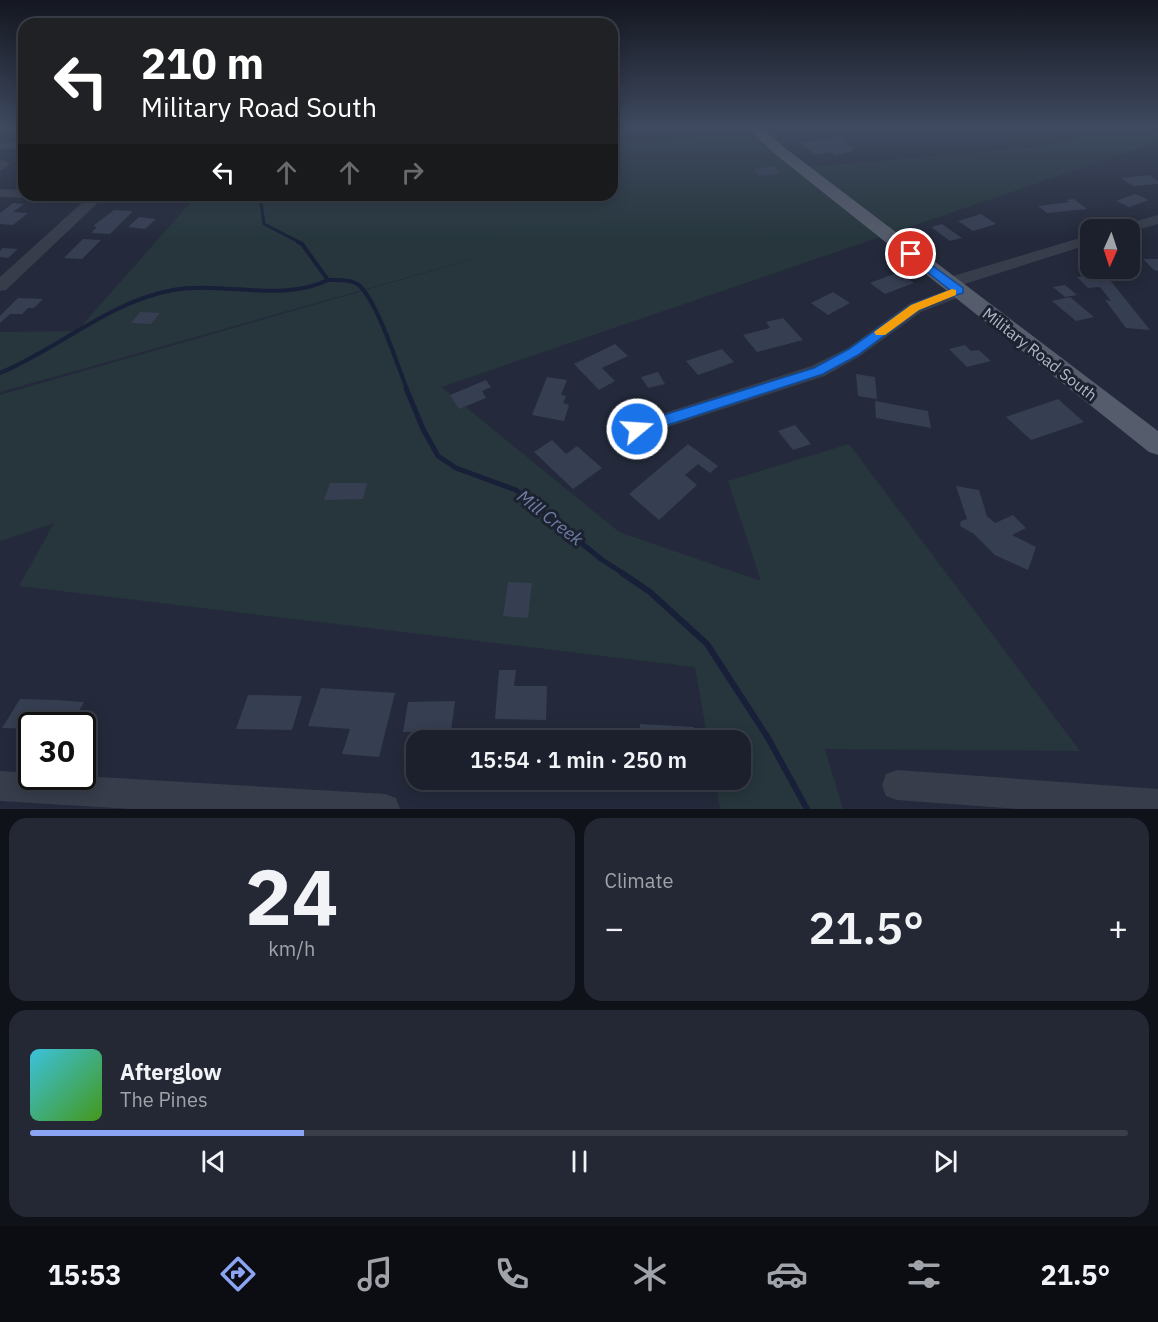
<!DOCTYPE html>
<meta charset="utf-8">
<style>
body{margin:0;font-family:"IBM Plex Sans",sans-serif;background:#242834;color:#f1f3f6;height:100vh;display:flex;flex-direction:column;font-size:22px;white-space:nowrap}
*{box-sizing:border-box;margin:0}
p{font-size:20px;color:#a0a3a9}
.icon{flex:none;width:33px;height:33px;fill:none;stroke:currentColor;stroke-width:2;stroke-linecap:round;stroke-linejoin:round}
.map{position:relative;height:809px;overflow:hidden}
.side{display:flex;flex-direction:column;gap:9px;padding:9px;background:#0f1218;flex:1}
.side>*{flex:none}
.top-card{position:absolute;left:18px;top:18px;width:600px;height:183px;border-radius:18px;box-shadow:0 3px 15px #0003,0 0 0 2px #393e48;background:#202124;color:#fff;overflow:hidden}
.needle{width:39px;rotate:183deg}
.tools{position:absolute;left:1080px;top:219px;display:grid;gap:12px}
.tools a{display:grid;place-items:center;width:60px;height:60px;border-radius:12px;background:#1b202c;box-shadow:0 3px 15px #0003,0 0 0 2px #393e48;font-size:30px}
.speed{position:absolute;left:18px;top:712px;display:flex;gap:12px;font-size:30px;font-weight:700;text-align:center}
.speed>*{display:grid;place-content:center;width:78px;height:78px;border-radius:50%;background:#1b202c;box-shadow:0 3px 15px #0003,0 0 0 2px #393e48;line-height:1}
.speed .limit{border:3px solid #111;border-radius:9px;background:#fff;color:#111}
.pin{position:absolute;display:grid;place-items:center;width:51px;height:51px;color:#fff;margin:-26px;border:3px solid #fff;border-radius:50%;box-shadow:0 2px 6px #0007}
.me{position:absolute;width:66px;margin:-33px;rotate:72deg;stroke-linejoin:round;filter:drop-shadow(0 0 4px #0008)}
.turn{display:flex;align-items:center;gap:21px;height:126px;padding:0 24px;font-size:27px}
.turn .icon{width:78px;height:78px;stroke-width:2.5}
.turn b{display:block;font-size:42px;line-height:51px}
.lanes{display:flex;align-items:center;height:57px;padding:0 24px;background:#0003;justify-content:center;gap:30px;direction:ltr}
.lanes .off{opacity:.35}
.big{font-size:45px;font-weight:600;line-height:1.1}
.side .widget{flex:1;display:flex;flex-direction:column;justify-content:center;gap:9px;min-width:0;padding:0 21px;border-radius:18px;background:#242834}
.side .dial{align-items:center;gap:0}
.dial b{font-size:78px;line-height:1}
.song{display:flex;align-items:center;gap:18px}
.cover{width:72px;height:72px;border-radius:9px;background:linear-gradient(135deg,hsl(190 70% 55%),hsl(100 70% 35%))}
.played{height:6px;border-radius:3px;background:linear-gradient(90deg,#8ba5f4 25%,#393e48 25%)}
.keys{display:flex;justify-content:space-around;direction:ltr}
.heat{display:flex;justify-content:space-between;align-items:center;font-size:33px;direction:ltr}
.side .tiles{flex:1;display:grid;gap:9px;grid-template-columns:1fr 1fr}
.widget:last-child{grid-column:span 2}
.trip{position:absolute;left:406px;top:730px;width:345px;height:60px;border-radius:18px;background:#1b202c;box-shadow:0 3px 15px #0003,0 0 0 2px #393e48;font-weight:600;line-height:60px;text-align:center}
.tab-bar{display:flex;height:96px;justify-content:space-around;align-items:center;background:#0b0d12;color:#a0a3a9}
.tab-bar .icon{width:42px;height:42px}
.tab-bar .on{color:#8ba5f4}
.tab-bar b{font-size:27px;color:#f1f3f6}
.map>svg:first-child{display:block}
</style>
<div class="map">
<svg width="1158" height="809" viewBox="0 0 1158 809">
<rect width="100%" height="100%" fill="#242a3b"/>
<path fill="#26363c" d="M1050,128L1073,129C1053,135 1028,148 1008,138Z
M1091,128H1158V142L441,387L619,532L761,581L728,481L849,444L1080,751L825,749L843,809H720L715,780H741V741H708L695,667L19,586L54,523L0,541V395L505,250L0,392V332L77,331L197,195H612V140L748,134L794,168L1038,147L1089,132Z"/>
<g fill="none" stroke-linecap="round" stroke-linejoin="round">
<path stroke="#172038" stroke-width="3" d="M260,195L264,224L301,243"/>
<path stroke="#172038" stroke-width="4" d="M298,242L302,244L328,280C338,280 352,279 360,286C379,306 396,362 407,389
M0,373C60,348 108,302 173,290C224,281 281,303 328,280"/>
<path stroke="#172038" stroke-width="5" d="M406,388L423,429L438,456L456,468L516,490L601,559L624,574"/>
<path stroke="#172038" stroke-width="6" d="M622,573L650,592L707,644L768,738L807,809"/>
</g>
<path fill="#363e52" d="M866,128H906V134L875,132L866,130Z
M838,137L854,149H851L853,151L835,156L832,152L815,155L800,143Z
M24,141V147L0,150V144Z
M774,166L780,173L759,176L753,169Z
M1149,175L1158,181V184L1133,186L1121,178Z
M1135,194L1149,200L1129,207L1116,201Z
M1074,199L1087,209L1047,213L1038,206L1069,202L1066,200Z
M13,203L24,204L13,212L28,213L13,225L0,224V213Z
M114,210L133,211L110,234L91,233L97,227L93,226Z
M981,214L996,224L973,231L958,221Z
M139,217L156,219L145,229L128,227Z
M942,224L962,238L950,241L931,227Z
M83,239L101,240L82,259L64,258Z
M3,248L18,249L8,258L0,257V251Z
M1143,259H1158V271L1154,270Z
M1109,268H1126L1134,276H1117Z
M899,272L914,283L885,294L870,283Z
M1106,275L1150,330L1126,328L1105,300L1111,301L1100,287L1088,288L1077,277Z
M1065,285L1077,295L1065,297L1053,287Z
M833,292L850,303L828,315L811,303Z
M1070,297L1094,317L1076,321L1052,301Z
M18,298L43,299L34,308H28L22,314H10L0,323V316Z
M140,312L160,313L151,324L131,323Z
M783,318L803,340L757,352L743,335L770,328L766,322Z
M615,344L628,356L602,368L615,381L599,390L574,364Z
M965,345L971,351L979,350L991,361L967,367L949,349Z
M722,349L734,362L698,375L686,361Z
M658,372L665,384L648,388L641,377Z
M856,374L875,377L877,399L858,396Z
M547,377L567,380L561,395L566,396L563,403L569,405L564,421L532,415Z
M486,380L491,387L482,391L486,398L459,409L450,395Z
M1058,399L1084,422L1031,440L1006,417Z
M875,401L928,411L931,428L876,418Z
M795,425L811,444L793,450L778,431Z
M552,440L566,454L577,446L602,468L573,489L534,452Z
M688,444L718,466L710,473L698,464L685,475L697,485L659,520L629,494Z
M330,483H367L363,499L324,500Z
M956,486L979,490L987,516L995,523L1013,515L1026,528L1012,535L1036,547L1028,570L995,555L974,534L960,526L961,521L967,519Z
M508,582L532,583L528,618L503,616Z
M499,670H516L514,686H547L546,720L495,719Z
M321,688L395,693L379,757L342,754L350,729L308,726Z
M248,695L302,696L292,730L236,729Z
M20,699L57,700L84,702L71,726H32V729L2,728Z
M455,701L451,731L403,732L408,702Z
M640,724L694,727L695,741H640Z"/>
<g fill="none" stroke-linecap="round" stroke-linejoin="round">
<path fill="#373d4b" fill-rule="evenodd" d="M4,160L10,164L0,171V161Z
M0,189L24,190V195H30L24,198L0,197Z
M62,195L105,196L6,290L0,291V277L85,200L69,199Z
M1158,215V224L1130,232V230H1114L1116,227Z
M1090,235V244L955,287H943L941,283L943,279Z
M959,286L965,287L967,291L965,295L921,312L860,356L825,376L637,437L630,434L627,429L630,424L811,366L848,348L909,304Z
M897,770L1158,789V809H1018L897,800L886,796L882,785L886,774Z
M0,771L32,773V777L82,776L385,794L396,798L400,809H131L0,801Z"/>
<path fill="#555c6b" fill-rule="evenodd" d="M747,128H762L785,148L1158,431V455L1149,452L775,154Z"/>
</g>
<linearGradient id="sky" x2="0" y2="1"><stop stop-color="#141720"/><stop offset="0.53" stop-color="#3f4a60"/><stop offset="1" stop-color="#3f4a60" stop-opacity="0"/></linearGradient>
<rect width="1158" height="241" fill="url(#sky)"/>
<path fill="#1a73e8" stroke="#114b97" stroke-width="1.5" d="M911,250L963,288V293L941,300L919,310L858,355L823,374L637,435L632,433L630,429L632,425L814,368L849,349L911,305L950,290L907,256V251Z"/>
<path fill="#f59e0b" d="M952,289L956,290V295L919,310L885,335H876L874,332L911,305Z"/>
<g text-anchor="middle" stroke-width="6" stroke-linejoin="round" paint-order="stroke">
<g font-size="16" fill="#b3b8c7" stroke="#1c2230">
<text transform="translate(1040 354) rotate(38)" y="6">Military Road South</text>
</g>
<g font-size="18" font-style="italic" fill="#6d7da5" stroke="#1c2230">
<text transform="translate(550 518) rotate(38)" y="6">Mill Creek</text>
</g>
</g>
</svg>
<div class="tools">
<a><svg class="needle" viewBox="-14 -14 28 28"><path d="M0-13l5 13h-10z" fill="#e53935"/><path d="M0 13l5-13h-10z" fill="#a0a3a9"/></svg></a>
</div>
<div class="speed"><div class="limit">30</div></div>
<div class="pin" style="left:911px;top:254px;background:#d93025"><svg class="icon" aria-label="arrive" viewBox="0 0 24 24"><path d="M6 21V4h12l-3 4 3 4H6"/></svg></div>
<svg class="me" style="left:637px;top:429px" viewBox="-20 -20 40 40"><circle r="17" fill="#1a73e8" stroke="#fff" stroke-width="3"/><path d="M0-11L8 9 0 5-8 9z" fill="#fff"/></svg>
<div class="trip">15:54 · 1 min · 250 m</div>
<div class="top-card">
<div class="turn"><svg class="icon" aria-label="left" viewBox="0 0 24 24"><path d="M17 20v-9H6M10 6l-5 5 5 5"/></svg><div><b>210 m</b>Military Road South</div></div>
<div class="lanes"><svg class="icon" aria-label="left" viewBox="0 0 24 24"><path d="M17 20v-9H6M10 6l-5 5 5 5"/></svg><svg class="icon off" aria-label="ahead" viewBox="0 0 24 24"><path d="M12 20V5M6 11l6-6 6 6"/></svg><svg class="icon off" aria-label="ahead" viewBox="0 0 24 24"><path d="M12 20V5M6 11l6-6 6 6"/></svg><svg class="icon off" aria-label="right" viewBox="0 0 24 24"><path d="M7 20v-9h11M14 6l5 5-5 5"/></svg></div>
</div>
</div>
<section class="side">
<div class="tiles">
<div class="widget dial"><b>24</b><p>km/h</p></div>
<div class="widget"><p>Climate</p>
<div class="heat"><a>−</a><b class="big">21.5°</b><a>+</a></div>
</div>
<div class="widget">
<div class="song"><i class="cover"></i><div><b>Afterglow</b><p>The Pines</p></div></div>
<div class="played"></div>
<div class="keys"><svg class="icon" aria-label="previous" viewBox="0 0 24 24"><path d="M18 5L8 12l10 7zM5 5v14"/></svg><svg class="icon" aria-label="pause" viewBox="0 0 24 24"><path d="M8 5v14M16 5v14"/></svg><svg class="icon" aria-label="next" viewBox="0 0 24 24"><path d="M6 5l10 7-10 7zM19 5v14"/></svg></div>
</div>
</div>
</section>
<nav class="tab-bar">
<b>15:53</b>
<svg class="icon on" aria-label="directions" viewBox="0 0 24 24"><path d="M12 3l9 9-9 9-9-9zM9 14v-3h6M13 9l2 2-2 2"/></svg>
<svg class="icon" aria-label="music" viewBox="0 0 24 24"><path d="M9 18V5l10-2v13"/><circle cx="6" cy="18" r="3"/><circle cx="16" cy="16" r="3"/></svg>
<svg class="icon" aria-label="phone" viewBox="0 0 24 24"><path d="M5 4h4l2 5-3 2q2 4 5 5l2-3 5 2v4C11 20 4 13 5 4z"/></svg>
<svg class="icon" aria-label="climate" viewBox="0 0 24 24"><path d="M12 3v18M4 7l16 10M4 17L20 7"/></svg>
<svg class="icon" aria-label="car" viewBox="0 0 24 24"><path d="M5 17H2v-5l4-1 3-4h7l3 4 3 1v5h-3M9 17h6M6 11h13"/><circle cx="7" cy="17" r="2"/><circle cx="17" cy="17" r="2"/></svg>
<svg class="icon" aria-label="filters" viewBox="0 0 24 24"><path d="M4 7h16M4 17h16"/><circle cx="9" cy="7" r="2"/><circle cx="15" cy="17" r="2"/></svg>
<b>21.5°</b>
</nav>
